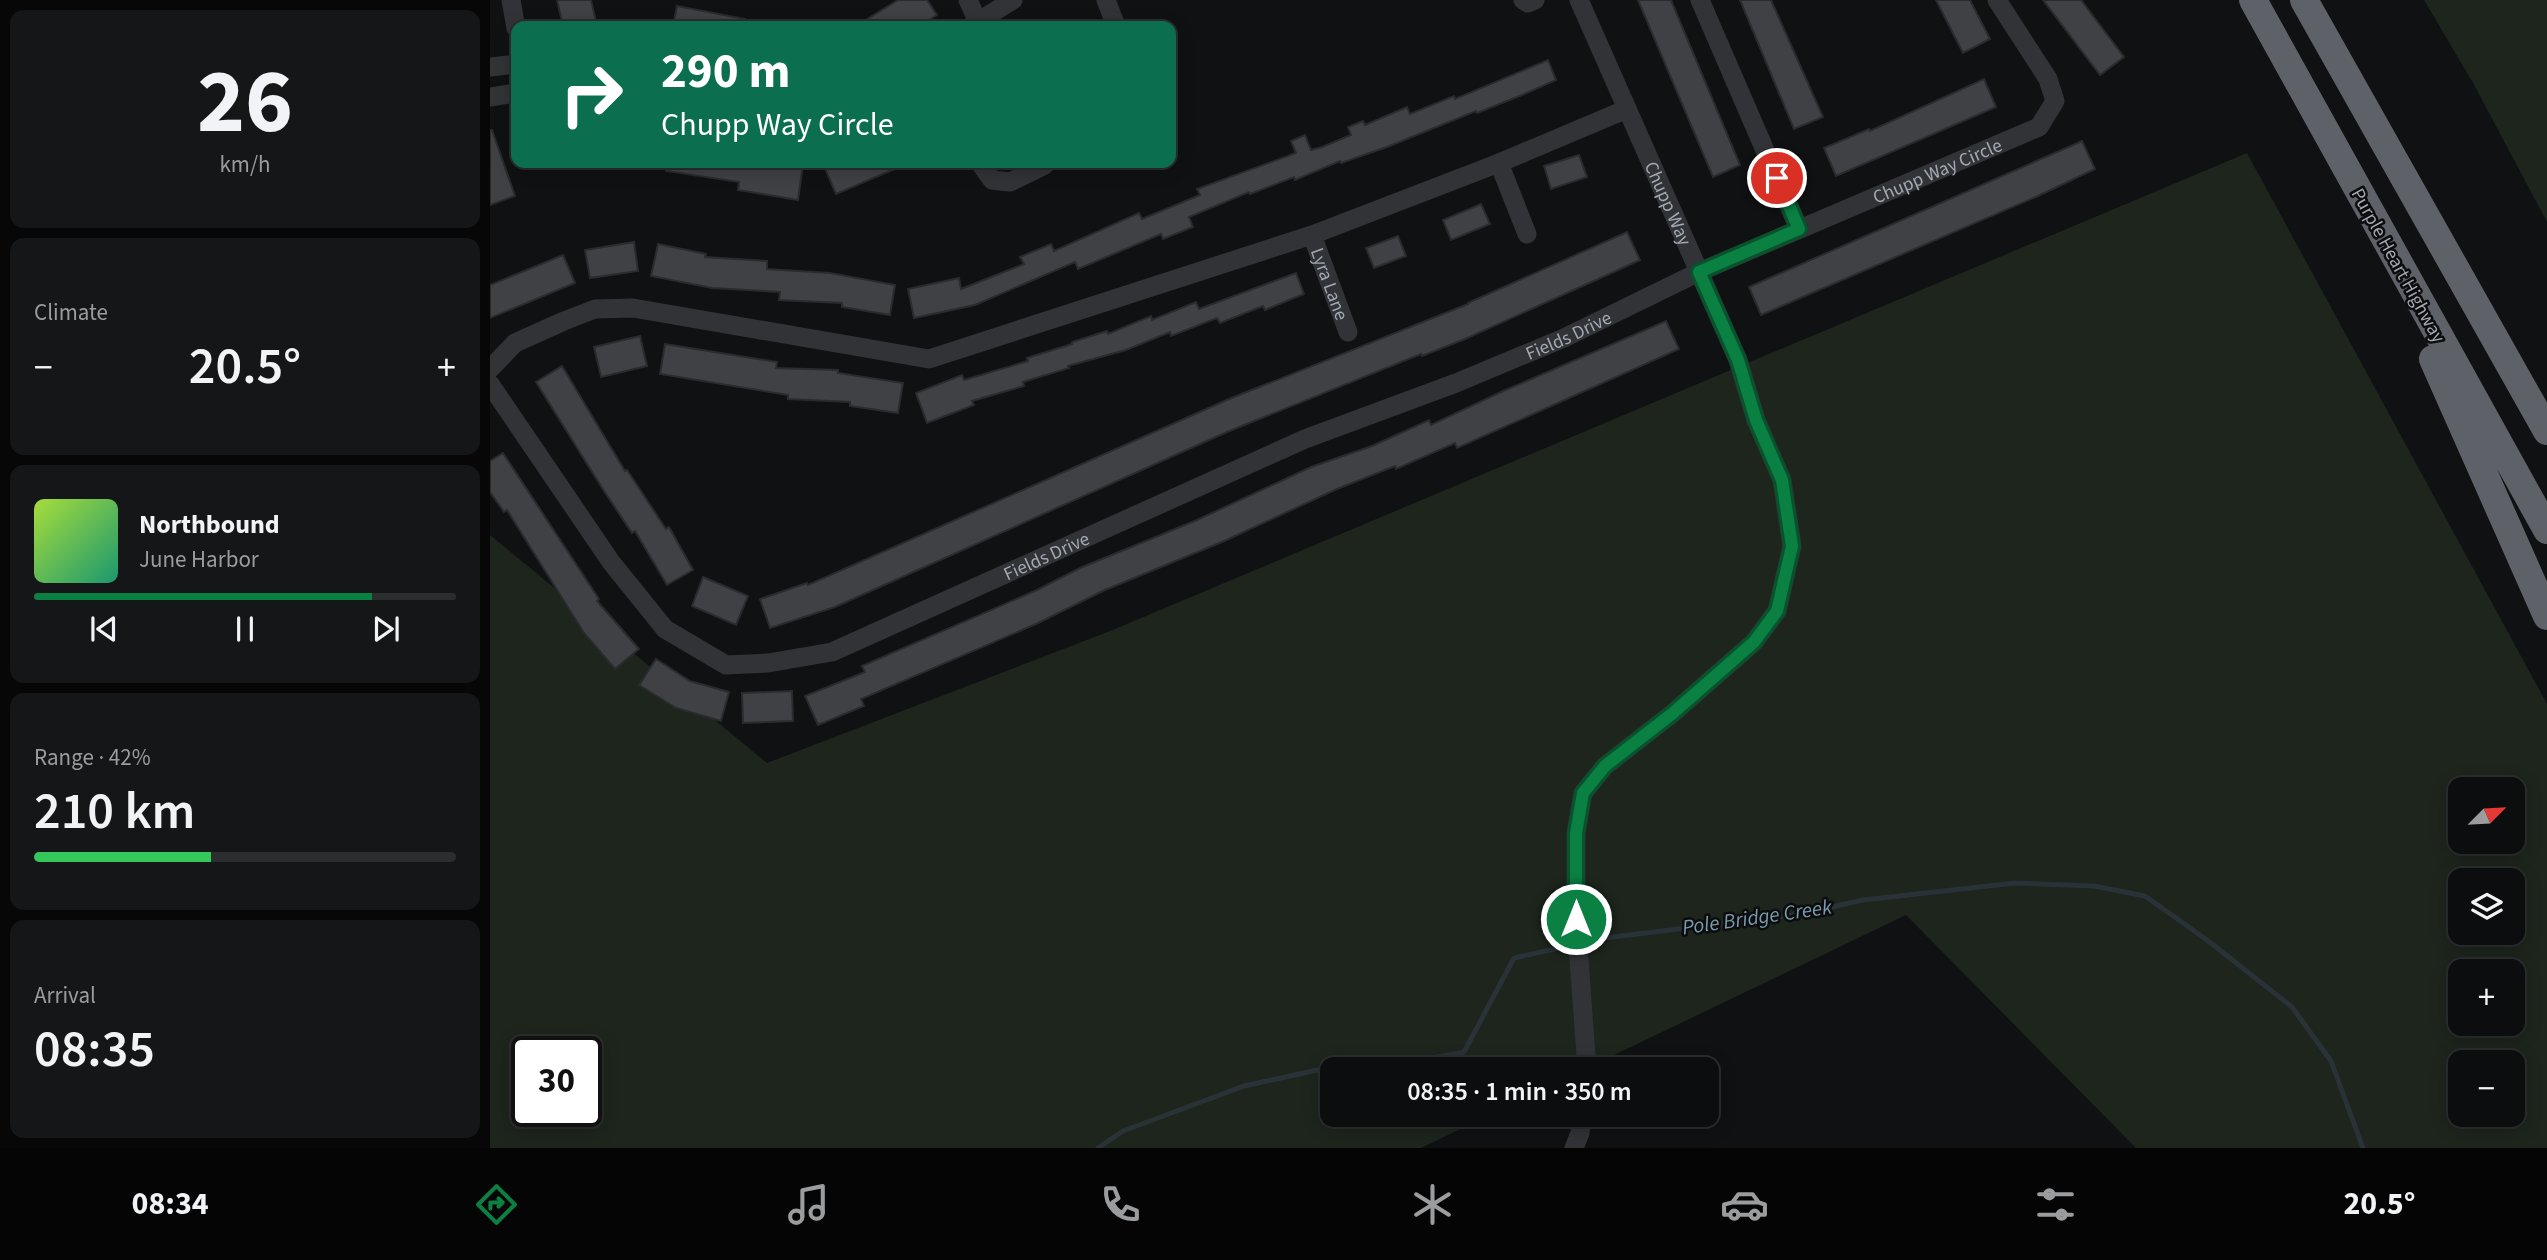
<!DOCTYPE html>
<meta charset="utf-8">
<style>
body{margin:0;font-family:"Source Sans 3",sans-serif;background:#151617;color:#f1f3f6;height:100vh;display:flex;flex-direction:column;font-size:26px;white-space:nowrap}
*{box-sizing:border-box;margin:0}
p{font-size:23px;color:#9a9c9e}
.icon{flex:none;width:38px;height:38px;fill:none;stroke:currentColor;stroke-width:2;stroke-linecap:round;stroke-linejoin:round}
.map{position:relative;flex:1;overflow:hidden}
.side{display:flex;flex-direction:column;gap:10px;padding:10px;background:#070708;width:490px}
.side>*{flex:none}
.guide{position:absolute;left:21px;top:21px;width:665px;height:147px;border-radius:14px;box-shadow:0 4px 18px #0003,0 0 0 2px #2c2d2e;background:#0b6e4f;color:#fff;overflow:hidden}
.needle{width:46px;rotate:66deg}
.tools{position:absolute;left:1958px;top:777px;display:grid;gap:14px}
.tools a{display:grid;place-items:center;width:77px;height:77px;border-radius:14px;background:#0c0d0e;box-shadow:0 4px 18px #0003,0 0 0 2px #2c2d2e;font-size:35px}
.speed{position:absolute;left:21px;top:1036px;display:flex;gap:14px;font-size:35px;font-weight:700;text-align:center}
.speed>*{display:grid;place-content:center;width:91px;height:91px;border-radius:50%;background:#0c0d0e;box-shadow:0 4px 18px #0003,0 0 0 2px #2c2d2e;line-height:1}
.speed .limit{border:4px solid #111;border-radius:10px;background:#fff;color:#111}
.pin{position:absolute;display:grid;place-items:center;width:60px;height:60px;color:#fff;margin:-30px;border:4px solid #fff;border-radius:50%;box-shadow:0 2px 7px #0007}
.me{position:absolute;width:77px;margin:-38px;rotate:0deg;stroke-linejoin:round;filter:drop-shadow(0 0 5px #0008)}
.turn{display:flex;align-items:center;gap:24px;height:147px;padding:0 35px;font-size:32px}
.turn .icon{width:91px;height:91px;stroke-width:2.5}
.turn b{display:block;font-size:49px;line-height:60px}
.big{font-size:52px;font-weight:600;line-height:1.1}
.side .widget{flex:1;display:flex;flex-direction:column;justify-content:center;gap:10px;min-width:0;padding:0 24px;border-radius:14px;background:#151617}
.side .dial{align-items:center;gap:0}
.dial b{font-size:91px;line-height:1}
.song{display:flex;align-items:center;gap:21px}
.cover{width:84px;height:84px;border-radius:10px;background:linear-gradient(135deg,hsl(80 70% 55%),hsl(160 70% 35%))}
.played{height:7px;border-radius:4px;background:linear-gradient(90deg,#0b8043 80%,#2c2d2e 80%)}
.keys{display:flex;justify-content:space-around;direction:ltr}
.heat{display:flex;justify-content:space-between;align-items:center;font-size:38px;direction:ltr}
.charge{height:10px;border-radius:5px;background:linear-gradient(90deg,#34c759 42%,#2c2d2e 0)}
.trip{position:absolute;left:830px;top:1057px;width:399px;height:70px;border-radius:14px;background:#0c0d0e;box-shadow:0 4px 18px #0003,0 0 0 2px #2c2d2e;font-weight:600;line-height:70px;text-align:center}
.dock{display:flex;height:112px;justify-content:space-around;align-items:center;background:#050506;color:#9a9c9e}
.dock .icon{width:49px;height:49px}
.dock .current{color:#0b8043}
.dock b{font-size:32px;color:#f1f3f6}
main{display:flex;flex:1;min-height:0}
.map>svg:first-child{display:block}
</style>
<main>
<section class="side">
<div class="widget dial"><b>26</b><p>km/h</p></div>
<div class="widget"><p>Climate</p>
<div class="heat"><a>−</a><b class="big">20.5°</b><a>+</a></div>
</div>
<div class="widget">
<div class="song"><i class="cover"></i><div><b>Northbound</b><p>June Harbor</p></div></div>
<div class="played"></div>
<div class="keys"><svg class="icon" aria-label="previous" viewBox="0 0 24 24"><path d="M18 5L8 12l10 7zM5 5v14"/></svg><svg class="icon" aria-label="pause" viewBox="0 0 24 24"><path d="M8 5v14M16 5v14"/></svg><svg class="icon" aria-label="next" viewBox="0 0 24 24"><path d="M6 5l10 7-10 7zM19 5v14"/></svg></div>
</div>
<div class="widget"><p>Range · 42%</p><b class="big">210 km</b><div class="charge"></div></div>
<div class="widget"><p>Arrival</p><b class="big">08:35</b></div>
</section>
<div class="map">
<svg width="2057" height="1148" viewBox="0 0 2057 1148">
<rect width="100%" height="100%" fill="#101112"/>
<path fill="#1d251d" fill-rule="evenodd" d="M1934,0H2057V222L1983,83Z
M1757,153L2057,704V1148H1646L1416,915L1095,1069H842V1115H1000L931,1148H0V535L277,763L620,631ZM1970,789H2023V842H1970ZM1970,880H2023V933H1970ZM1970,971H2023V1024H1970ZM37,1052H96V1111H37ZM1970,1062H2023V1115H1970Z"/>
<g fill="none" stroke-linecap="round" stroke-linejoin="round">
<path stroke="#293237" stroke-width="5" d="M608,1148L633,1131L754,1086L832,1069L932,1060L974,1052L1024,958L1115,938L1311,914L1373,900L1525,883L1604,886L1655,896L1717,940L1802,1007L1841,1061L1873,1148"/>
</g>
<path fill="#3f4145" stroke="#2a2b2e" stroke-width="2" d="M67,0H101L107,26H73Z
M408,0H437L447,15L429,26H366Z
M1148,0H1181L1250,165L1223,177Z
M1250,0H1281L1333,117L1304,129Z
M1446,0H1480L1500,39L1473,53Z
M1553,0H1591L1634,57L1610,75Z
M187,6L255,19L254,26H183Z
M1058,60L1066,80L1032,95L987,113L986,111L897,147L851,163L850,161L805,180L804,177L760,194L759,192L699,217L703,227L673,239L671,234L588,269L585,262L485,305L424,318L418,289L469,278L471,289L534,264L530,257L561,244L564,251L649,213L652,219L710,195L707,189L806,153L801,141L815,135L821,150L832,147L861,135L858,127L873,121L875,125L917,107L920,114L964,96L965,99Z
M1494,79L1506,107L1346,176L1334,148L1379,129L1380,131Z
M0,130H2L25,196L0,205Z
M1592,141L1605,169L1548,196L1271,315L1259,287Z
M1089,155L1097,177L1061,189L1054,166Z
M176,163H306L313,164L308,200L248,190L249,182L176,171Z
M342,163H419L346,194L334,166Z
M991,204L1000,224L961,240L953,220Z
M1137,232L1150,260L1106,280L975,339L932,356L931,354L737,432L345,607L280,628L270,599L317,583L318,585L739,399L978,304V303Z
M908,236L916,256L884,268L876,248Z
M144,242L148,271L100,278L95,250Z
M168,244L216,254L215,257L277,261V269L340,273L405,285L400,315L352,307V303L289,300L290,292L222,288L161,276Z
M73,255L85,283L0,318V285Z
M806,273L814,294L775,310L773,306L730,323L727,318L681,336L680,332L636,350L578,366L579,368L533,382L534,386L482,401L484,405L437,423L426,393L472,375L474,380L538,361L537,358L582,344V342L617,331L618,334L661,316L662,320L706,302L709,309Z
M1176,321L1189,349L967,448L965,443L906,469L905,466L847,489L732,542L615,590L546,624L371,699L374,706L328,725L315,696L375,672L372,666L547,590L590,568L707,520L821,467L882,446L939,420L941,425L1011,392Z
M150,336L157,366L111,377L104,347Z
M175,344L287,362L286,368L348,370V373L413,383L408,413L360,406V402L298,399V395L170,374Z
M72,366L135,471L137,470L176,529L179,527L203,570L177,585L145,531L142,533L114,491L46,382Z
M13,453L109,599L107,601L149,649L125,669L94,633L17,510L14,512L0,492V461Z
M213,577L258,596L246,625L202,606Z
M166,659L200,681L239,692L231,721L186,708L149,685Z
M302,691L303,721L253,723L252,693Z"/>
<g fill="none" stroke-linecap="round" stroke-linejoin="round">
<g stroke="#323337" stroke-width="19">
<path d="M21,0L26,28"/>
<path d="M478,0L488,22"/>
<path d="M616,0L626,26"/>
<path d="M1033,0L1038,3L1045,0"/>
<path id="s1" d="M1089,0L1248,360L1266,420L1292,480L1302,546L1287,611L1264,642L1183,713L1115,766L1093,793L1086,833V919L1097,1069"/>
<path d="M1210,0L1309,229"/>
<path d="M481,26L523,0"/>
<path d="M0,67L26,64"/>
<path d="M0,97L26,93"/>
<path d="M490,163L502,180L520,182L555,165"/>
<path d="M1009,163L1037,234"/>
<path id="s2" d="M822,235L858,332"/>
<path d="M0,369L25,343L74,321L105,309L143,308L439,359L822,235L1009,163L1137,109"/>
<path id="s3" d="M0,384L121,562L175,629L236,665L278,663L342,652L815,439L966,383L1074,338L1209,272L1549,127L1565,101L1558,79L1507,0"/>
<path d="M1084,1148L1090,1133L1092,1115"/>
</g>
<path stroke="#5e6168" stroke-width="28" d="M1763,0L2057,530
M1814,0L2057,431
M1943,359L2057,616"/>
</g>
<g fill="none" stroke-linecap="round" stroke-linejoin="round">
<g stroke="#07532c" stroke-width="18">
<path id="route" d="M1086,919V833L1093,793L1115,766L1183,713L1264,642L1287,611L1302,546L1292,480L1266,420L1248,360L1209,272L1309,229L1287,178"/>
</g>
<use href="#route" stroke="#0b8043" stroke-width="12"/>
</g>
<g text-anchor="middle" stroke-width="5" stroke-linejoin="round" paint-order="stroke">
<g font-size="19" fill="#a2a9b3" stroke="#0c0c0d">
<text dy="7" stroke="none"><textPath href="#s3" startOffset="1685">Chupp Way Circle</textPath></text>
<text dy="7" stroke="none"><textPath href="#s1" startOffset="222">Chupp Way</textPath></text>
<text transform="translate(1909 265) rotate(61)" y="7">Purple Heart Highway</text>
<text dy="7" stroke="none"><textPath href="#s2" startOffset="52">Lyra Lane</textPath></text>
<text dy="7" stroke="none"><textPath href="#s3" startOffset="1281">Fields Drive</textPath></text>
<text dy="7" stroke="none"><textPath href="#s3" startOffset="714">Fields Drive</textPath></text>
</g>
<g font-size="21" font-style="italic" fill="#789bae" stroke="#0c0c0d">
<text transform="translate(1267 917) rotate(-8)" y="7">Pole Bridge Creek</text>
</g>
</g>
</svg>
<div class="tools">
<a><svg class="needle" viewBox="-14 -14 28 28"><path d="M0-13l5 13h-10z" fill="#e53935"/><path d="M0 13l5-13h-10z" fill="#9a9c9e"/></svg></a>
<a><svg class="icon" aria-label="layers" viewBox="0 0 24 24"><path d="M12 4l9 5-9 5-9-5zM3 14l9 5 9-5"/></svg></a>
<a>+</a>
<a>−</a>
</div>
<div class="speed"><div class="limit">30</div></div>
<div class="pin" style="left:1287px;top:178px;background:#d93025"><svg class="icon" aria-label="arrive" viewBox="0 0 24 24"><path d="M6 21V4h12l-3 4 3 4H6"/></svg></div>
<svg class="me" style="left:1086px;top:919px" viewBox="-20 -20 40 40"><circle r="17" fill="#0b8043" stroke="#fff" stroke-width="3"/><path d="M0-11L8 9 0 5-8 9z" fill="#fff"/></svg>
<div class="trip">08:35 · 1 min · 350 m</div>
<div class="guide">
<div class="turn"><svg class="icon" aria-label="right" viewBox="0 0 24 24"><path d="M7 20v-9h11M14 6l5 5-5 5"/></svg><div><b>290 m</b>Chupp Way Circle</div></div>
</div>
</div>
</main>
<nav class="dock">
<b>08:34</b>
<svg class="icon current" aria-label="directions" viewBox="0 0 24 24"><path d="M12 3l9 9-9 9-9-9zM9 14v-3h6M13 9l2 2-2 2"/></svg>
<svg class="icon" aria-label="music" viewBox="0 0 24 24"><path d="M9 18V5l10-2v13"/><circle cx="6" cy="18" r="3"/><circle cx="16" cy="16" r="3"/></svg>
<svg class="icon" aria-label="phone" viewBox="0 0 24 24"><path d="M5 4h4l2 5-3 2q2 4 5 5l2-3 5 2v4C11 20 4 13 5 4z"/></svg>
<svg class="icon" aria-label="climate" viewBox="0 0 24 24"><path d="M12 3v18M4 7l16 10M4 17L20 7"/></svg>
<svg class="icon" aria-label="car" viewBox="0 0 24 24"><path d="M5 17H2v-5l4-1 3-4h7l3 4 3 1v5h-3M9 17h6M6 11h13"/><circle cx="7" cy="17" r="2"/><circle cx="17" cy="17" r="2"/></svg>
<svg class="icon" aria-label="filters" viewBox="0 0 24 24"><path d="M4 7h16M4 17h16"/><circle cx="9" cy="7" r="2"/><circle cx="15" cy="17" r="2"/></svg>
<b>20.5°</b>
</nav>
